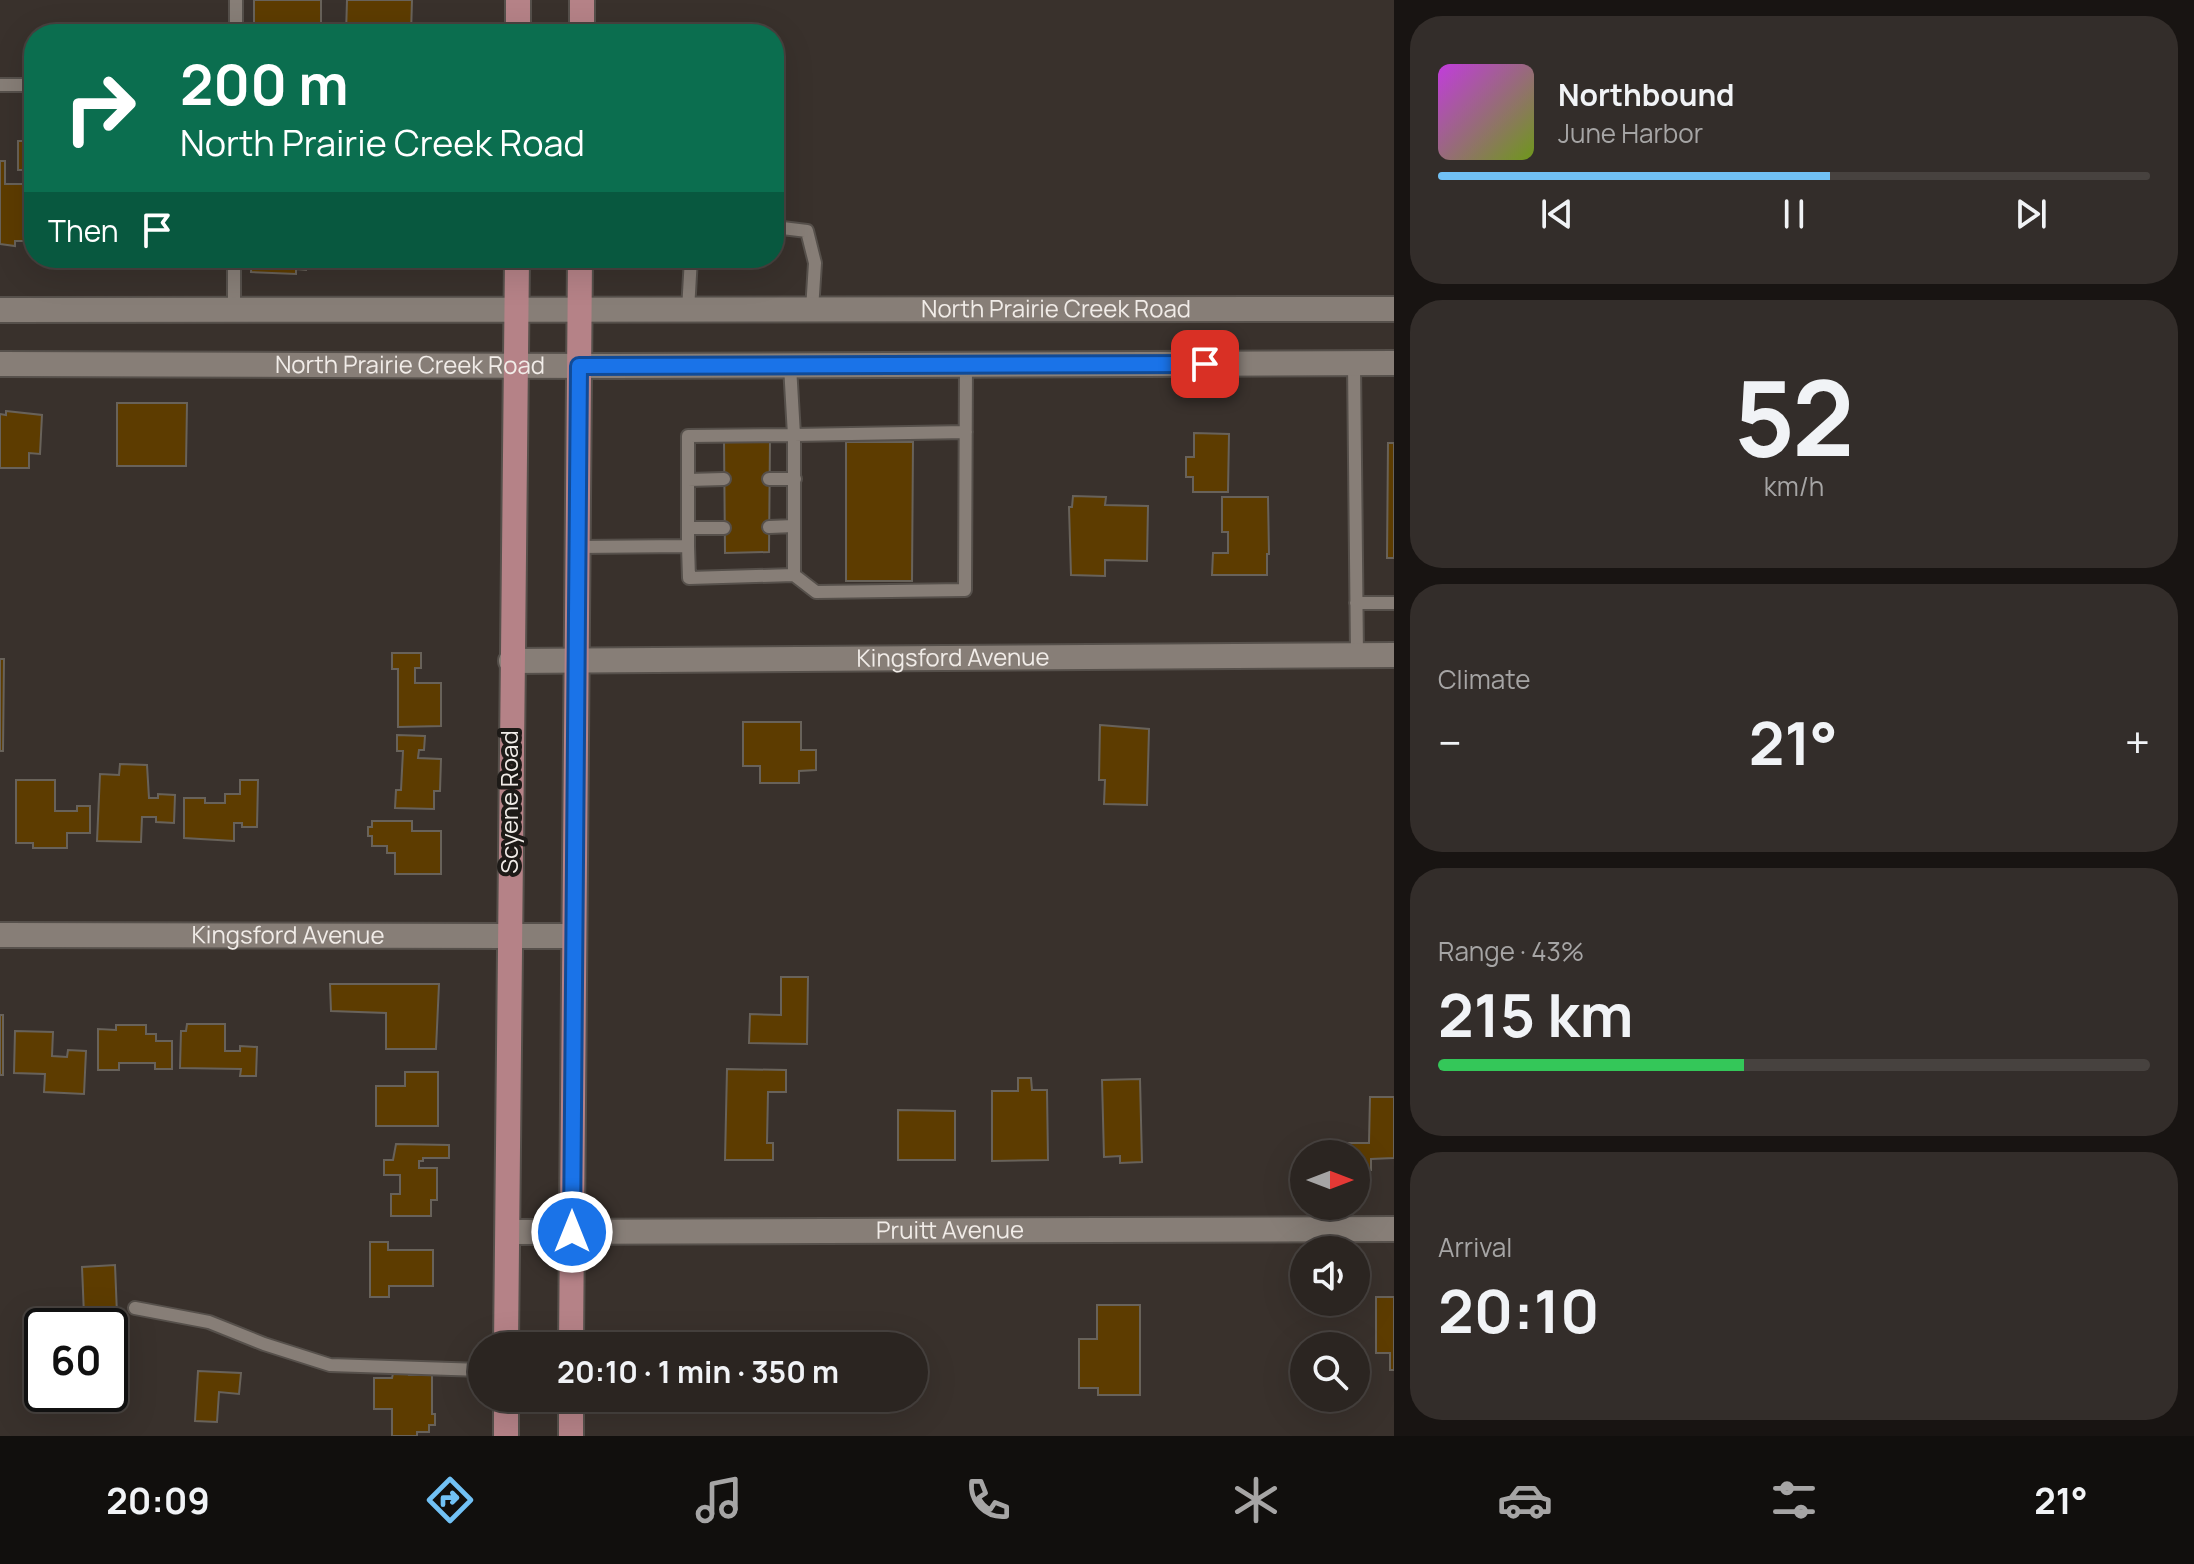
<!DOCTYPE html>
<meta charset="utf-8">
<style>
body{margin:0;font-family:Manrope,sans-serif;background:#332d2a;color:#f1f3f6;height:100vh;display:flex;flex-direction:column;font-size:30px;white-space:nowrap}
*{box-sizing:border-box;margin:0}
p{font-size:26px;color:#a6a5a5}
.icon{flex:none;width:44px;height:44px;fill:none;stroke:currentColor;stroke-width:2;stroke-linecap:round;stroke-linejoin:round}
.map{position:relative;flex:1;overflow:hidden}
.panel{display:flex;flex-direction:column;gap:16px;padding:16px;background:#181412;width:800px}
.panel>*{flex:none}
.hud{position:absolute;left:24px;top:24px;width:760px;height:244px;border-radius:32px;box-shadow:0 8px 32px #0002,0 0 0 2px #47423f;background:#0b6e4f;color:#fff;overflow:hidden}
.needle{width:52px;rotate:90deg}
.tools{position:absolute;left:1290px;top:1140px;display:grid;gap:16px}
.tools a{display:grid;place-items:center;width:80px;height:80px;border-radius:50%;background:#2b2521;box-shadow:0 8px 32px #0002,0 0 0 2px #47423f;font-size:40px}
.speed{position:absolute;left:24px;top:1308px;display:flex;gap:16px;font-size:40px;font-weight:700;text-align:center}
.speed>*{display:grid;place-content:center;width:104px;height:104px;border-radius:50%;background:#2b2521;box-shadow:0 8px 32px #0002,0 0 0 2px #47423f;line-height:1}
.speed .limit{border:4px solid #111;border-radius:12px;background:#fff;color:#111}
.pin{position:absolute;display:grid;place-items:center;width:68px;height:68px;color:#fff;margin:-34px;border-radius:16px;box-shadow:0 4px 12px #0006}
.me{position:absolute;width:88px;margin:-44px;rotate:0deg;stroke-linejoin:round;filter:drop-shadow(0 0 6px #0008)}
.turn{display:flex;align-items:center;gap:28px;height:168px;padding:0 24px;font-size:36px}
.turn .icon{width:104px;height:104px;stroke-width:2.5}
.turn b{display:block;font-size:56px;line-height:68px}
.then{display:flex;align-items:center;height:76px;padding:0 24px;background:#0003;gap:16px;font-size:30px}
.big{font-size:60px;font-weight:700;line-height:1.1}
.panel .card{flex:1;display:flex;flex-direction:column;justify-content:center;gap:12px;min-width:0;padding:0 28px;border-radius:32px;background:#332d2a}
.panel .dial{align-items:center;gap:0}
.dial b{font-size:104px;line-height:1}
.song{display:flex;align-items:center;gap:24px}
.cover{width:96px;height:96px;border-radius:12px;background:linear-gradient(135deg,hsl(290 70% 55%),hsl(80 70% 35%))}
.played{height:8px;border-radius:4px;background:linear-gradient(90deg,#71c1f5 55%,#47423f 55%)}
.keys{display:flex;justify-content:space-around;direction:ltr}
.heat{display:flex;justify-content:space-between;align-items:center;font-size:44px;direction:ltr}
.charge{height:12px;border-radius:6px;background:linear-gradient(90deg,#34c759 43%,#47423f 0)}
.trip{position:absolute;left:468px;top:1332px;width:460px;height:80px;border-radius:40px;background:#2b2521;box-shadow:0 8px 32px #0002,0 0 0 2px #47423f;font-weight:700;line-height:80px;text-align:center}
.tabs{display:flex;height:128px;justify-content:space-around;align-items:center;background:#110f0d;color:#a6a5a5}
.tabs .icon{width:56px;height:56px}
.tabs .current{color:#71c1f5}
.tabs b{font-size:36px;color:#f1f3f6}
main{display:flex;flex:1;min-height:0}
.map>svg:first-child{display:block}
</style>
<main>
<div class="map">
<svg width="1394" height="1436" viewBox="0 0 1394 1436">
<rect width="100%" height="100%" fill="#39312c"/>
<path fill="#5d3c00" stroke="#68625a" stroke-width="2" d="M254,0H321V34H254Z
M347,0H412L411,34H346Z
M18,141H34V202H27L28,241H15V246L0,244V161H5V184H25L24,170H18Z
M252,258H307L306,270L296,269V274L251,272Z
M117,403H187L186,466H117Z
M6,411L42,415L40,454L29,453V468H0V414L6,415Z
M1194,433L1229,434L1228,492H1193V477H1186V457H1194Z
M724,439H770L769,552L725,553Z
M846,442H913L912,581H846Z
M1388,443H1394V558H1387Z
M1073,496L1106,497L1105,505L1148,506L1147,561L1105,560V576L1071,575L1069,507H1072Z
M1222,497H1268L1269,554H1267V575H1212L1213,553H1228V532H1222Z
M392,653H421V668H415V683H441V726L398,727V669H392Z
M0,659H4L3,751H0Z
M743,722H801V750H816V770L799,771V783H760V766H743Z
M1100,725L1149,729L1147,805L1104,804L1105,780H1099Z
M397,735L425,736L424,750H419L418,758L441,759L440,791H434V809L395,808L396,790H401L403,751H397Z
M120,764L147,765L149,798H158V794L175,795L174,823L156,822V817H142L141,842L97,841L100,774L119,775Z
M16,780H55V811H77V806H90V833H67V848H33V843H16Z
M240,780H258L257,827H242V823H234V841L184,838V798H205V803H225V794H240Z
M372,821H412V831H441V874H395V853H387V846H372V836H368V827H372Z
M781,977H808L807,1044L749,1043L750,1014L781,1015Z
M330,984H439L436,1049H386V1013L331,1011Z
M0,1015H3V1075H0Z
M187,1024H225V1051H240V1046L257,1047L256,1076H240L241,1069L180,1068L181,1031H186Z
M116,1025H146V1034H156V1041H172V1069H155V1063H119V1070H98V1029L116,1030Z
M15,1031L53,1032L52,1056L67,1057L68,1050L86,1051L84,1094L44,1092L45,1074L14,1073Z
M727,1069L786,1070V1092H768L767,1143H773V1160H725Z
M405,1072H438V1126H376V1086H405Z
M1018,1078H1031L1032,1090H1047L1048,1160L992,1161V1091H1018Z
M1140,1079L1142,1162L1120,1163V1156L1104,1157L1102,1080Z
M1370,1097H1394V1158L1371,1159V1170H1356V1154H1345V1143H1369Z
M898,1110L955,1111V1160H898Z
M396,1144L449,1145V1158H423V1161H419V1168H437V1200H431V1216H391V1194H400V1175H384V1160H393Z
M370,1242H388V1250H433V1286H389V1297H370Z
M115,1265L117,1314L84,1315L82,1267Z
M1376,1297H1394V1370H1390V1353H1376Z
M1097,1305H1140V1395H1098V1388H1079V1339H1097Z
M394,1369H409V1375H432V1414H435V1425H429V1432H417V1436H392V1409H374V1378H392Z
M198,1371L241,1373L239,1394L219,1392L217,1422L195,1421Z"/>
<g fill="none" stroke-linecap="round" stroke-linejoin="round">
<g stroke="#56504b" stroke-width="16">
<path id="lane" d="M236,34V0
M0,85H34
M774,227L807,231L815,263L812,310
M234,310V258
M688,310L691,258
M1354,364L1357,655
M769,479H795
M688,480L724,479
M769,527L794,526
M688,528H724
M688,546L689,578L794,575V435L966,432
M577,547L688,546V436L794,435L790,366
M794,575L816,592L965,590L966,365
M1356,603H1394
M135,1308L209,1322L264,1344L330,1365L482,1370"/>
</g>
<g stroke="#56504b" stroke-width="28">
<g id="street">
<path id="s1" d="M511,661L1394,655"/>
<path id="s2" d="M0,935L574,936"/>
<path id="s3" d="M508,1232L1394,1229"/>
</g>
</g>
<g stroke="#56504b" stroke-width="28">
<g id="secondary">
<path id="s4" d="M0,310L1394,309"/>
<path id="s5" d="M0,364L614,366L1394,363"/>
</g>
</g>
<g stroke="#56504b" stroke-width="28">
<path id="primary" d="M518,34V0
M582,34V0
M506,1346L517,258
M571,1346L580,258
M506,1436V1398
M571,1436V1398"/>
</g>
<use href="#lane" stroke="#877e77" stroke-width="12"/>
<use href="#street" stroke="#877e77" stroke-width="24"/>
<use href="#secondary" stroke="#877e77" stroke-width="24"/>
<use href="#primary" stroke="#b58287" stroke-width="24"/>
</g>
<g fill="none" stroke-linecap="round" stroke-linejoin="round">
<g stroke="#114b97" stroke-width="20">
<path id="route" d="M572,1232L579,366L1205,364"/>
</g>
<use href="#route" stroke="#1a73e8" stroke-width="14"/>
</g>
<g text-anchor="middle" stroke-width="8" stroke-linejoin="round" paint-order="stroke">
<g font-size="24" fill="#f1ece8" stroke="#1d1a17">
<text dy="8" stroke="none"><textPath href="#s4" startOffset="1056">North Prairie Creek Road</textPath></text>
<text dy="8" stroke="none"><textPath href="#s5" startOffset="410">North Prairie Creek Road</textPath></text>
<text dy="8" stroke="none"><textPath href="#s1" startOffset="442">Kingsford Avenue</textPath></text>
<text transform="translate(510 802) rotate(-90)" y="8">Scyene Road</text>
<text dy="8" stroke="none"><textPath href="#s2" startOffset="288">Kingsford Avenue</textPath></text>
<text dy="8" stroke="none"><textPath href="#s3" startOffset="442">Pruitt Avenue</textPath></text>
</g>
</g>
</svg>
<div class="tools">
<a><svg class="needle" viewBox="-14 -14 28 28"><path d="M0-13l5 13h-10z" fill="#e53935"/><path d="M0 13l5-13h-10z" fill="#a6a5a5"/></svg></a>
<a><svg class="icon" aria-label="sound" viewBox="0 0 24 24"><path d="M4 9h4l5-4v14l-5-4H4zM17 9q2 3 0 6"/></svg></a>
<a><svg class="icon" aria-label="search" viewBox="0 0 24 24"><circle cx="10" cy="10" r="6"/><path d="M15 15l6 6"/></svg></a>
</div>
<div class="speed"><div class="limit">60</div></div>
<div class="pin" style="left:1205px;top:364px;background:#d93025"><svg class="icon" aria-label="arrive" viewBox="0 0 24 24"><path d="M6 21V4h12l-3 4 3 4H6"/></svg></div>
<svg class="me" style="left:572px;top:1232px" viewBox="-20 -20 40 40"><circle r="17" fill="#1a73e8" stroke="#fff" stroke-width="3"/><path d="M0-11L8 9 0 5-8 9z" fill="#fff"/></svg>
<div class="trip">20:10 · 1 min · 350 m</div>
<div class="hud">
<div class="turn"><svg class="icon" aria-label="right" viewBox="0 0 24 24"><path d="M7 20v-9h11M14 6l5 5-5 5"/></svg><div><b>200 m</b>North Prairie Creek Road</div></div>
<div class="then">Then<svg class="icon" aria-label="arrive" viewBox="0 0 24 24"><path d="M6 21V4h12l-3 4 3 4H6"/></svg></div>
</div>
</div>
<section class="panel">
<div class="card">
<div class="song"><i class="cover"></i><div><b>Northbound</b><p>June Harbor</p></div></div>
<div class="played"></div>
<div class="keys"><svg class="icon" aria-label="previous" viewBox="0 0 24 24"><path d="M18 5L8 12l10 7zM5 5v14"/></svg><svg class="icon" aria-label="pause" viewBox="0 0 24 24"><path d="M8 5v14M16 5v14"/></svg><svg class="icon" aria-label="next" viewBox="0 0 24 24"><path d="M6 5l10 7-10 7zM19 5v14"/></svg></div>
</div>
<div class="card dial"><b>52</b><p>km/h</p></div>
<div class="card"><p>Climate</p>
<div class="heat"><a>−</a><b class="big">21°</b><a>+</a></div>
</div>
<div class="card"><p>Range · 43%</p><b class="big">215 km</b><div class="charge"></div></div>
<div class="card"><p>Arrival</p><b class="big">20:10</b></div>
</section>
</main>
<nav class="tabs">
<b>20:09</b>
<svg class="icon current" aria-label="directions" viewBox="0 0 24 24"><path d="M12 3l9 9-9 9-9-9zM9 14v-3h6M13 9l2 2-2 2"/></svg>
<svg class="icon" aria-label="music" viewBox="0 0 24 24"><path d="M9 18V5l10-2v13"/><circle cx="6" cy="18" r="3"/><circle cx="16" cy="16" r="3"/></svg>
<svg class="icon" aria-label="phone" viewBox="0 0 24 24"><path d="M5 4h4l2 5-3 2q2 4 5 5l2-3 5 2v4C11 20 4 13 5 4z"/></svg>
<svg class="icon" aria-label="climate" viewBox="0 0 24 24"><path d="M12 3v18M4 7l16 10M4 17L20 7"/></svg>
<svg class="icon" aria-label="car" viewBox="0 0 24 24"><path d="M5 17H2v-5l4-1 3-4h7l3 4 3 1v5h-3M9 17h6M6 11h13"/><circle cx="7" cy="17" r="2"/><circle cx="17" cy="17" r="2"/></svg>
<svg class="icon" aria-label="filters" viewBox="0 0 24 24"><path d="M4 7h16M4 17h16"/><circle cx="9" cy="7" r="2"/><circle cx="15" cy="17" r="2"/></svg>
<b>21°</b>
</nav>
